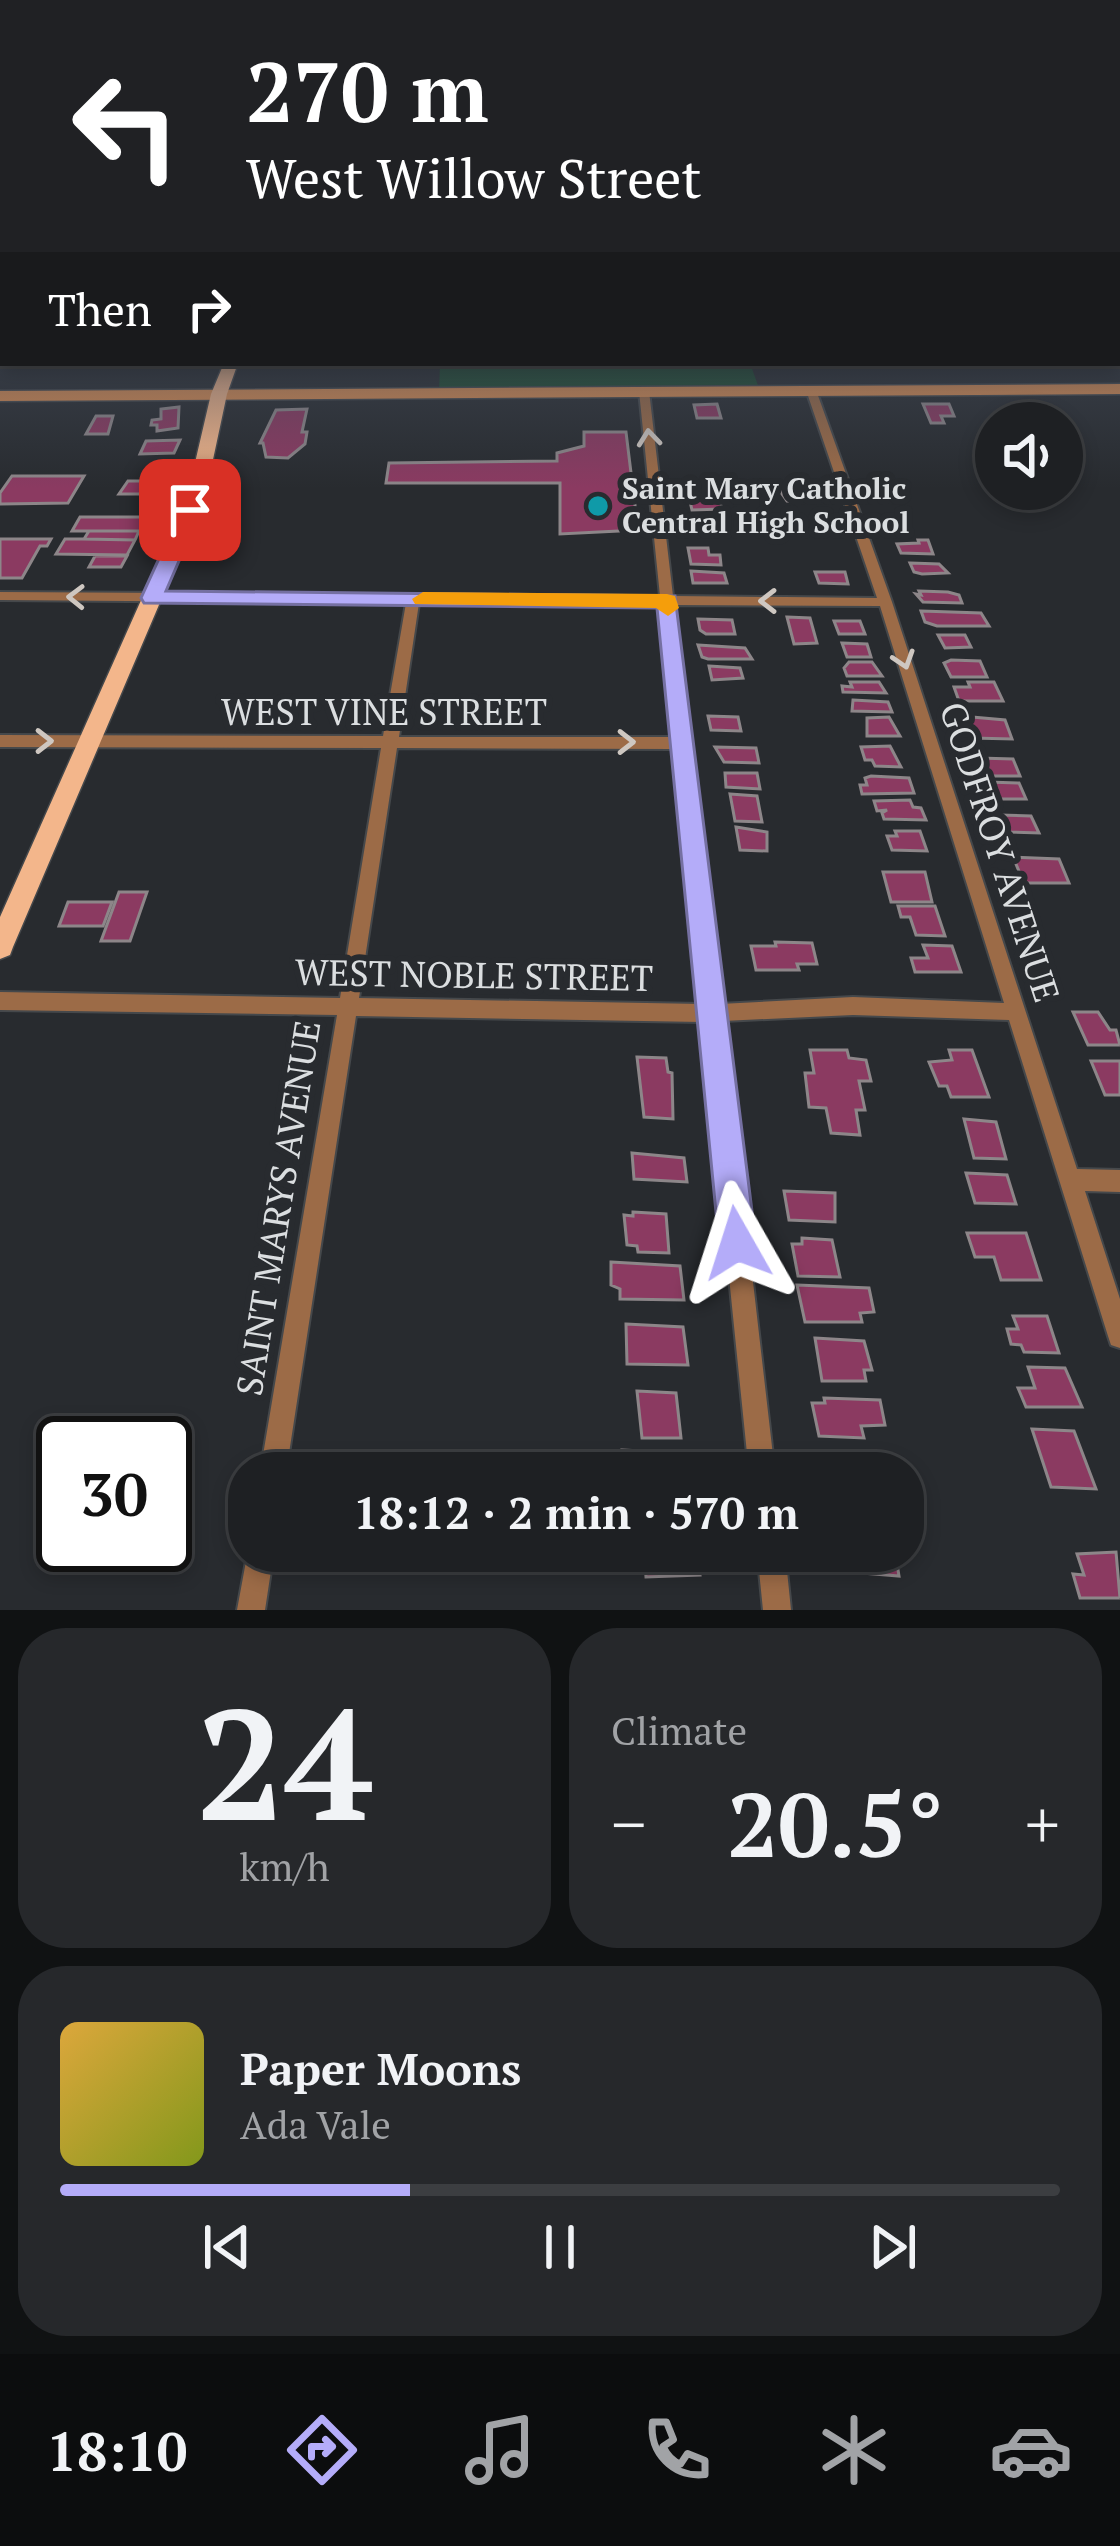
<!DOCTYPE html>
<meta charset="utf-8">
<style>
body{margin:0;font-family:"PT Serif",serif;background:#26282b;color:#f1f3f6;height:100vh;display:flex;flex-direction:column;font-size:45px;white-space:nowrap}
*{box-sizing:border-box;margin:0}
p{font-size:39px;color:#a1a3a6}
.icon{flex:none;width:66px;height:66px;fill:none;stroke:currentColor;stroke-width:2;stroke-linecap:round;stroke-linejoin:round}
.map{position:relative;height:1610px;overflow:hidden}
.sheet{display:flex;flex-direction:column;gap:18px;padding:18px;background:#101213;flex:1}
.sheet>*{flex:none}
.banner{position:absolute;left:0px;top:0px;width:1122px;height:366px;box-shadow:0 6px 18px #0003,0 0 0 3px #3c3e41;background:#202124;color:#fff;overflow:hidden}
.buttons{position:absolute;left:975px;top:402px;display:grid;gap:24px}
.buttons a{display:grid;place-items:center;width:108px;height:108px;border-radius:50%;background:#1e2023;box-shadow:0 6px 18px #0003,0 0 0 3px #3c3e41;font-size:60px}
.speed{position:absolute;left:36px;top:1416px;display:flex;gap:24px;font-size:60px;font-weight:700;text-align:center}
.speed>*{display:grid;place-content:center;width:156px;height:156px;border-radius:50%;background:#1e2023;box-shadow:0 6px 18px #0003,0 0 0 3px #3c3e41;line-height:1}
.speed .limit{border:6px solid #111;border-radius:18px;background:#fff;color:#111}
.pin{position:absolute;display:grid;place-items:center;width:102px;height:102px;color:#fff;margin:-51px;border-radius:24px;box-shadow:0 6px 18px #0006}
.me{position:absolute;width:132px;margin:-66px;rotate:354deg;stroke-linejoin:round;filter:drop-shadow(0 0 9px #0008)}
.turn{display:flex;align-items:center;gap:42px;height:252px;padding:0 48px;font-size:54px}
.turn .icon{width:156px;height:156px;stroke-width:2.5}
.turn b{display:block;font-size:84px;line-height:102px}
.then{display:flex;align-items:center;height:114px;padding:0 48px;background:#0003;gap:24px;font-size:45px}
.big{font-size:90px;font-weight:700;line-height:1.1}
.sheet .tile{flex:1;display:flex;flex-direction:column;justify-content:center;gap:18px;min-width:0;padding:0 42px;border-radius:48px;background:#26282b}
.sheet .dial{align-items:center;gap:0}
.dial b{font-size:156px;line-height:1}
.song{display:flex;align-items:center;gap:36px}
.cover{width:144px;height:144px;border-radius:18px;background:linear-gradient(135deg,hsl(40 70% 55%),hsl(70 70% 35%))}
.played{height:12px;border-radius:6px;background:linear-gradient(90deg,#b4acf9 35%,#3c3e41 35%)}
.keys{display:flex;justify-content:space-around;direction:ltr}
.heat{display:flex;justify-content:space-between;align-items:center;font-size:66px;direction:ltr}
.sheet .tiles{flex:1;display:grid;gap:18px;grid-template-columns:1fr 1fr}
.tile:last-child{grid-column:span 2}
.trip{position:absolute;left:228px;top:1452px;width:696px;height:120px;border-radius:48px;background:#1e2023;box-shadow:0 6px 18px #0003,0 0 0 3px #3c3e41;font-weight:700;line-height:120px;text-align:center}
.tabs{display:flex;height:192px;justify-content:space-around;align-items:center;background:#0c0d0e;color:#a1a3a6}
.tabs .icon{width:84px;height:84px}
.tabs .current{color:#b4acf9}
.tabs b{font-size:54px;color:#f1f3f6}
.map>svg:first-child{display:block}
</style>
<div class="map">
<svg width="1120" height="1610" viewBox="0 0 1120 1610">
<rect width="100%" height="100%" fill="#282b2f"/>
<path fill="#1c4b2f" d="M440,363H750L760,391L439,392Z"/>
<path fill="#8b3a61" stroke="#8d8689" stroke-width="3" d="M717,404L721,418H697L694,405Z
M923,404H949L954,416H941L944,423H931Z
M1042,405L1050,415L1042,416L1048,423H1031L1019,406Z
M179,407L178,428L157,431V425H151L152,420L161,419V409Z
M307,409L302,432H307L305,444L288,458L266,457L263,443H260L276,410Z
M96,416H113L108,434H86Z
M584,432H626L638,530L560,534V483H386L389,463L557,461V453L584,446Z
M180,440L174,453L140,454L146,441Z
M12,476H84L68,503L0,504V493Z
M128,481H169L163,494H119Z
M780,491H816L819,502L787,501Z
M689,497L720,498L722,509L692,510Z
M687,515H725L727,521L724,525H689Z
M80,517H153L146,531H72Z
M89,531H139L135,540L84,539Z
M0,539H51L47,546H40L22,578H0Z
M65,539H84L135,540L127,555L56,554Z
M918,540H928L933,554L901,553L897,544L919,543Z
M688,548H708L709,555H720L721,565L691,564Z
M95,556H127L121,567H89Z
M910,563L939,564L948,573L922,574L914,572Z
M691,571L724,573L727,583H693Z
M815,572H845L848,584L819,583Z
M919,591L948,592L959,595L962,603L923,602L916,594L921,595Z
M921,611L981,613L989,626H937L925,622Z
M787,617L810,618L817,643L794,644Z
M698,619L732,620L735,634H706L700,630Z
M834,621H860L865,634H839Z
M938,635H965L971,647L945,648Z
M842,643L867,644L871,657H847Z
M698,645L745,648L752,659H708L702,657Z
M951,660L980,661L987,677H951L944,663Z
M849,662H872L882,676H847L844,668Z
M709,666L740,668L743,678L712,680Z
M850,682H879L886,693L843,692L842,686L852,687Z
M968,682H994L1003,701H959L954,687H970Z
M853,700L888,702L892,712L852,711Z
M708,716L738,717L741,731L711,730Z
M889,717L900,736H867V718Z
M972,717L1005,720L1012,739L972,738L964,718Z
M890,746L901,767L875,766L872,760H865L861,747Z
M715,747L756,748L759,763L724,762Z
M978,758L1013,759L1020,776H986Z
M725,773H757L760,789L726,787Z
M871,776L909,778L914,793L862,794L860,785H867L865,778Z
M987,782L1019,783L1026,799H993L986,790Z
M730,794L757,796L762,822L735,821Z
M910,800L913,807L921,808L926,820L884,819L882,813L887,810L877,811L874,801Z
M999,815L1031,816L1039,833L1006,832Z
M736,827L767,832V851L740,850Z
M895,831H920L927,851L892,850L887,836H897Z
M1013,857L1059,859L1069,883H1024Z
M883,872H925L932,902H891Z
M119,892H147L130,941H101Z
M68,902H112L103,926H59Z
M898,906H935L945,936L916,935L910,917H901Z
M775,942L812,943L817,964H797L799,970H756L751,946H776Z
M923,945L952,946L961,972H915L911,958H928Z
M1073,1012H1098L1110,1030H1116L1120,1045H1088Z
M810,1050H847L849,1058L866,1060L871,1081H859L865,1110H856L860,1135L831,1133L826,1108L809,1107L805,1073H814Z
M949,1050H972L989,1097H951L947,1086H939L929,1062L952,1060Z
M637,1057L666,1058L668,1072L672,1073L673,1119L644,1117Z
M1091,1061H1120V1095H1105Z
M964,1119L996,1122L1006,1159L974,1158Z
M632,1153L684,1158L687,1182L634,1179Z
M966,1173L1007,1175L1016,1204L975,1203Z
M784,1191L835,1193V1222L789,1220Z
M633,1212L666,1214L669,1253L638,1252L637,1246L627,1245L624,1215L633,1216Z
M967,1233H1026L1041,1280H1001L994,1257H975Z
M802,1238L832,1240L840,1277L798,1276L792,1244H802Z
M611,1262L680,1266L684,1300L620,1299V1289L611,1285Z
M797,1285L869,1288L874,1312L860,1313L862,1322H805Z
M1013,1316H1047L1059,1353L1024,1352L1021,1345L1011,1344L1007,1329H1018Z
M626,1324L683,1327L688,1365L627,1364Z
M815,1338L864,1341L872,1370H864L866,1381H822Z
M1028,1367L1065,1368L1082,1407H1026L1018,1388H1035Z
M637,1391L676,1393L681,1438H642Z
M824,1398L880,1400L885,1425L861,1426L864,1438L819,1436L812,1403H825Z
M1032,1429L1074,1431L1096,1489L1051,1487Z
M622,1450L661,1452L664,1473H624Z
M818,1454L876,1457L879,1473H821Z
M644,1551H697L700,1575L646,1577Z
M848,1551H895L899,1576L851,1572Z
M1116,1552L1120,1598H1080L1073,1574L1084,1575L1077,1554Z"/>
<g fill="none" stroke-linecap="round" stroke-linejoin="round">
<g stroke="#45484b" stroke-width="4">
<path id="street" d="M811,387L816,390L892,602L1077,1169L1120,1170V1192L1085,1191L1120,1299V1348L1111,1345L1108,1336L1009,1020L853,1015L723,1021L775,1473H749L703,1022L356,1016L286,1473H260L337,1015L0,1010V992L340,998L381,748L0,747V735L383,736L406,603L0,600V592L660,596L639,391L644,388L649,391L673,596L877,598L806,390ZM419,603L660,605L674,737H399ZM674,605L880,606L1004,1003L853,997L720,1004ZM397,748L675,749L701,1004L359,998Z
M249,1545V1551H274L265,1610H237Z
M757,1551H785L791,1610H763Z"/>
</g>
<g stroke="#45484b" stroke-width="3">
<path id="secondary" d="M1120,384V394L0,401V391Z"/>
</g>
<g stroke="#45484b" stroke-width="3">
<path id="primary" d="M224,363H238L227,394L205,497L13,947L10,955L0,959V917L187,497L211,394Z"/>
</g>
<use href="#street" fill="#9c6b47" fill-rule="evenodd"/>
<use href="#secondary" fill="#dd8e52" fill-rule="evenodd"/>
<use href="#primary" fill="#f3b68b" fill-rule="evenodd"/>
</g>
<defs><path id="oneway-chevron" d="M-2-3.5L2.5 0L-2 3.5" fill="none" stroke-width="1.6" stroke-linecap="round" stroke-linejoin="round" transform="scale(3)"/></defs>
<g stroke="#cec7c1">
<use href="#oneway-chevron" transform="translate(649 438) rotate(-96)"/>
<use href="#oneway-chevron" transform="translate(76 597) rotate(-179)"/>
<use href="#oneway-chevron" transform="translate(768 601) rotate(-180)"/>
<use href="#oneway-chevron" transform="translate(904 660) rotate(72)"/>
<use href="#oneway-chevron" transform="translate(44 741)"/>
<use href="#oneway-chevron" transform="translate(626 742)"/>
</g>
<linearGradient id="sky" x2="0" y2="1"><stop stop-color="#16181a"/><stop offset="0.54" stop-color="#424a58"/><stop offset="1" stop-color="#424a58" stop-opacity="0"/></linearGradient>
<rect width="1120" height="489" fill="url(#sky)"/>
<path fill="#b4acf9" stroke="#7570a2" stroke-width="3" d="M183,506L201,510L166,591L675,596L756,1243L751,1257L737,1262L724,1257L719,1243L657,608L144,603L141,598Z"/>
<path fill="#f59e0b" d="M423,592L667,594L675,596L679,608L668,616L656,608L415,604L412,599Z"/>
<circle fill="#0f9aa8" stroke="#282b2f" stroke-width="4.5" cx="598" cy="506" r="12"/>
<g text-anchor="middle" stroke-width="12" stroke-linejoin="round" paint-order="stroke">
<g font-size="30" font-weight="bold" fill="#dbdee0" stroke="#282b2f" text-anchor="start">
<text x="622" y="499">Saint Mary Catholic<tspan x="622" dy="34">Central High School</tspan></text>
</g>
<g font-size="36" fill="#dbdee0" stroke="#282b2f">
<text x="384" y="725">WEST VINE STREET</text>
<text transform="translate(1000 852) rotate(72)" y="13">GODFROY AVENUE</text>
<text transform="translate(474 975) rotate(1)" y="13">WEST NOBLE STREET</text>
<text transform="translate(278 1208) rotate(-81)" y="13">SAINT MARYS AVENUE</text>
</g>
</g>
</svg>
<div class="buttons">
<a><svg class="icon" aria-label="sound" viewBox="0 0 24 24"><path d="M4 9h4l5-4v14l-5-4H4zM17 9q2 3 0 6"/></svg></a>
</div>
<div class="speed"><div class="limit">30</div></div>
<div class="pin" style="left:190px;top:510px;background:#d93025"><svg class="icon" aria-label="arrive" viewBox="0 0 24 24"><path d="M6 21V4h12l-3 4 3 4H6"/></svg></div>
<svg class="me" style="left:737px;top:1243px" viewBox="-20 -20 40 40"><path d="M0-17L14 15 0 8-14 15z" fill="#b4acf9" stroke="#fff" stroke-width="4"/></svg>
<div class="trip">18:12 · 2 min · 570 m</div>
<div class="banner">
<div class="turn"><svg class="icon" aria-label="left" viewBox="0 0 24 24"><path d="M17 20v-9H6M10 6l-5 5 5 5"/></svg><div><b>270 m</b>West Willow Street</div></div>
<div class="then">Then<svg class="icon" aria-label="right" viewBox="0 0 24 24"><path d="M7 20v-9h11M14 6l5 5-5 5"/></svg></div>
</div>
</div>
<section class="sheet">
<div class="tiles">
<div class="tile dial"><b>24</b><p>km/h</p></div>
<div class="tile"><p>Climate</p>
<div class="heat"><a>−</a><b class="big">20.5°</b><a>+</a></div>
</div>
<div class="tile">
<div class="song"><i class="cover"></i><div><b>Paper Moons</b><p>Ada Vale</p></div></div>
<div class="played"></div>
<div class="keys"><svg class="icon" aria-label="previous" viewBox="0 0 24 24"><path d="M18 5L8 12l10 7zM5 5v14"/></svg><svg class="icon" aria-label="pause" viewBox="0 0 24 24"><path d="M8 5v14M16 5v14"/></svg><svg class="icon" aria-label="next" viewBox="0 0 24 24"><path d="M6 5l10 7-10 7zM19 5v14"/></svg></div>
</div>
</div>
</section>
<nav class="tabs">
<b>18:10</b>
<svg class="icon current" aria-label="directions" viewBox="0 0 24 24"><path d="M12 3l9 9-9 9-9-9zM9 14v-3h6M13 9l2 2-2 2"/></svg>
<svg class="icon" aria-label="music" viewBox="0 0 24 24"><path d="M9 18V5l10-2v13"/><circle cx="6" cy="18" r="3"/><circle cx="16" cy="16" r="3"/></svg>
<svg class="icon" aria-label="phone" viewBox="0 0 24 24"><path d="M5 4h4l2 5-3 2q2 4 5 5l2-3 5 2v4C11 20 4 13 5 4z"/></svg>
<svg class="icon" aria-label="climate" viewBox="0 0 24 24"><path d="M12 3v18M4 7l16 10M4 17L20 7"/></svg>
<svg class="icon" aria-label="car" viewBox="0 0 24 24"><path d="M5 17H2v-5l4-1 3-4h7l3 4 3 1v5h-3M9 17h6M6 11h13"/><circle cx="7" cy="17" r="2"/><circle cx="17" cy="17" r="2"/></svg>
</nav>
